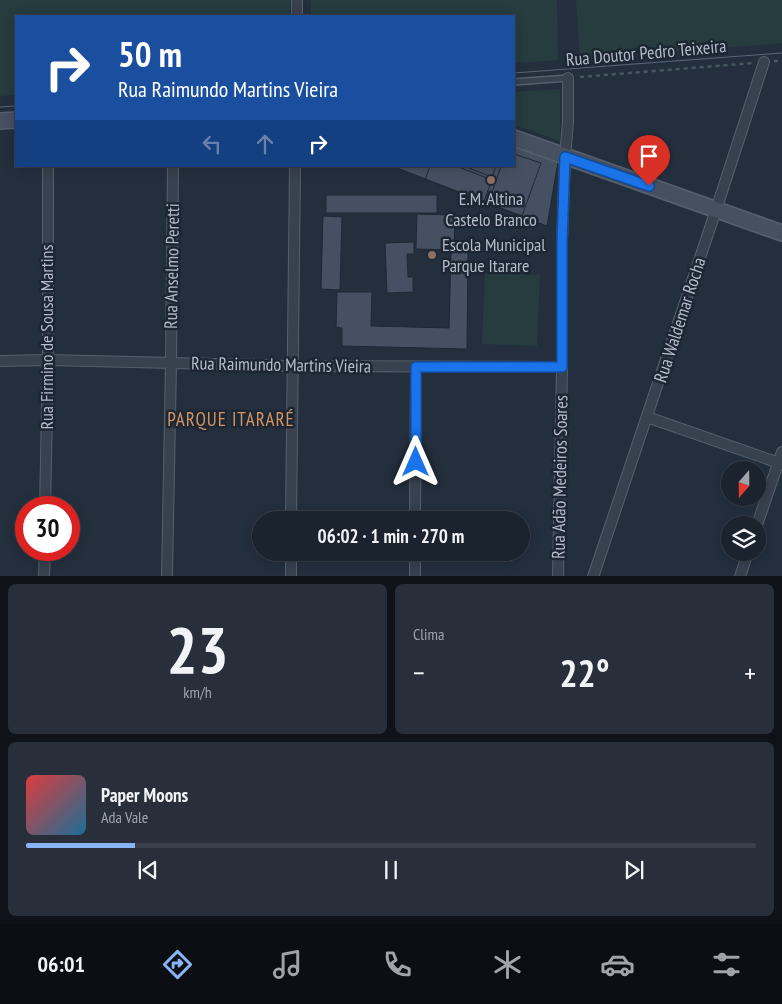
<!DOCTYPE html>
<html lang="pt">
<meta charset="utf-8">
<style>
body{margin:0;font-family:"PT Sans Narrow",sans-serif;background:#282f3a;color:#f1f3f6;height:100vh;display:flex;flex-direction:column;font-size:19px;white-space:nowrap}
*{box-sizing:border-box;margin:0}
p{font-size:16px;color:#a0a4aa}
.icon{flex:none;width:28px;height:28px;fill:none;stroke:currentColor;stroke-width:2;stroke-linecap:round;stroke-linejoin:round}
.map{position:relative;height:576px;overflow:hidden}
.drawer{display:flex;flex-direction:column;gap:8px;padding:8px;background:#0f1319;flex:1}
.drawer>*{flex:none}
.banner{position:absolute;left:15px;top:15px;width:500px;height:152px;border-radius:0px;box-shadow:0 2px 12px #0003,0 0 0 1px #39404a;background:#1a4fa0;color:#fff;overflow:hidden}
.needle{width:32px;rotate:200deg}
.buttons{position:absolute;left:721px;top:461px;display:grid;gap:10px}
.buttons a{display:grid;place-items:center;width:45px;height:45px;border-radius:50%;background:#1b232e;box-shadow:0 2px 12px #0003,0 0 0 1px #39404a;font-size:25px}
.speed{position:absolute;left:15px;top:496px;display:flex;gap:10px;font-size:25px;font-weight:700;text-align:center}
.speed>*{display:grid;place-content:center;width:65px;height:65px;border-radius:50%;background:#1b232e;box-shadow:0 2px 12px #0003,0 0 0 1px #39404a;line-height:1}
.speed .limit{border:8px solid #d22;background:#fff;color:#111}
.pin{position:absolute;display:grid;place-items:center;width:42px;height:42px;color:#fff;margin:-51px -21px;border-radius:50% 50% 50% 0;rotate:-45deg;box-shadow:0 0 5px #0007}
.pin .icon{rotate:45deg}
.me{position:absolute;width:55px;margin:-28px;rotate:0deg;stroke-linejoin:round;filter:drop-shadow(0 0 4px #0008)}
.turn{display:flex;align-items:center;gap:18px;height:105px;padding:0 20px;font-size:22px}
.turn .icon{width:65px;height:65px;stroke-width:2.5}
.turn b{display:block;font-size:35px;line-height:42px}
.lanes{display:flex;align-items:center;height:48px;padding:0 20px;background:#0003;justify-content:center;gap:25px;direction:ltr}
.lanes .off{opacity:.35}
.big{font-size:38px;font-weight:600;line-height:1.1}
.drawer .widget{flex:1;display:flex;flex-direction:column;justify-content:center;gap:8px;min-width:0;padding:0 18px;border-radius:8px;background:#282f3a}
.drawer .dial{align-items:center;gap:0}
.dial b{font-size:65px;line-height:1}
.song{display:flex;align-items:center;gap:15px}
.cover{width:60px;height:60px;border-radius:8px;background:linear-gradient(135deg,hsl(0 70% 55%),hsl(200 70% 35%))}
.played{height:5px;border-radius:2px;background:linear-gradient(90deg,#8ab4f8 15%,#39404a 15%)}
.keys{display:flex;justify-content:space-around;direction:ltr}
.heat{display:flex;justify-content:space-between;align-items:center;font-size:28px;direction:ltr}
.drawer .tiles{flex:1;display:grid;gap:8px;grid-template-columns:1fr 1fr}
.widget:last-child{grid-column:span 2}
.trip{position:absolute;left:252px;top:511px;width:278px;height:50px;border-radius:25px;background:#1b232e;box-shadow:0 2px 12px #0003,0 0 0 1px #39404a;font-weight:600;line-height:50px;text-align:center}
.tab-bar{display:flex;height:80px;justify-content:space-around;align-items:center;background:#0b0e12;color:#a0a4aa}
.tab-bar .icon{width:35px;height:35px}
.tab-bar .on{color:#8ab4f8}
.tab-bar b{font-size:22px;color:#f1f3f6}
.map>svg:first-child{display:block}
</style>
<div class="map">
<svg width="782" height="577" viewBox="0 0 782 577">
<rect width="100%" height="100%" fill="#242f3e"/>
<path fill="#263c3f" d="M0,0H290V16H16V95L0,96Z
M311,0H557L558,60L514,63V16H311Z
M576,0H782V43L580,60Z
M560,89V141L514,125V92Z
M485,273L540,275L537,346L482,344Z"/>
<path fill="#455162" stroke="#1f2835" d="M514,146L558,162L547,226L392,166H514Z
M514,154L541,163L522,216L488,204L501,166H514Z
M430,166H456L492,180L484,201L425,180Z
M464,166H496L492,177Z
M326,195H437V213H326Z
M417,214L455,215L454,250L416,249Z
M323,216L342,217L340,290L321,289Z
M414,242V254H407L408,277H413V292L387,293L385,243Z
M451,252H468L467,349L342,346V328L336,327L337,292H372L371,326L449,328Z"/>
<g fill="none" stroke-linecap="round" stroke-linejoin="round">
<g stroke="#565f6c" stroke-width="8">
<path id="service" d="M514,82L568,78"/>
</g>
<g stroke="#565f6c" stroke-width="12">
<path id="minor" d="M297,0V16
M0,361L48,360L292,366L562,367
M647,417L782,464
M45,508L48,360V166
M291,520L295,166
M415,520L416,367
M757,525L782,452
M44,577L45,550
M167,577L171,363L173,166
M291,577V552
M415,577V552
M558,577L562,367V242L565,157L568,122V78
M593,577L716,210L764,62
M740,577L748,552"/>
</g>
<g stroke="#565f6c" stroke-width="18">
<path id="secondary" d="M0,121L16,120
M514,138L782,233"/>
</g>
<path stroke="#44595c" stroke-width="2.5" stroke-dasharray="4 4" stroke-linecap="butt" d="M774,61H782
M580,77L753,63"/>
<use href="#service" stroke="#38414e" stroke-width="5"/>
<use href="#minor" stroke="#38414e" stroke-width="10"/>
<use href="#secondary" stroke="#465061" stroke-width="15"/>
<path stroke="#5a6575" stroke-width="1" d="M514,73L782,53
M0,107L16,106"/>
</g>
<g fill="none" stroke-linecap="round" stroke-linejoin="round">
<g stroke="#114b97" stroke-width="12">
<path id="route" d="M416,462V367H562V242L565,157L649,186"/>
</g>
<use href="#route" stroke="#1a73e8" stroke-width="9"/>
</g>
<g fill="#8d6e63" stroke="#1d2633" stroke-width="2">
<circle cx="491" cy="180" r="5"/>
<circle cx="432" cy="255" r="5"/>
</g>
<g text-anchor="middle" stroke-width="5" stroke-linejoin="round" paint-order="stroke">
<g font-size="18" fill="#b4bcc9" stroke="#1d2633">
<text transform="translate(646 53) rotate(-5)" y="6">Rua Doutor Pedro Teixeira</text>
<text transform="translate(172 266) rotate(-89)" y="6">Rua Anselmo Peretti</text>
<text transform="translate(680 320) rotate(-72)" y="6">Rua Waldemar Rocha</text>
<text transform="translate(47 337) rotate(-90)" y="6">Rua Firmino de Sousa Martins</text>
<text transform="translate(281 365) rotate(1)" y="6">Rua Raimundo Martins Vieira</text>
<text transform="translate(560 477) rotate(-89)" y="6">Rua Adão Medeiros Soares</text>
</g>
<g font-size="18" fill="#b4bcc9" stroke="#1d2633">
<text x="491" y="205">E.M. Altina<tspan x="491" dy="21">Castelo Branco</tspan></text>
<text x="442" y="251" text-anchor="start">Escola Municipal<tspan x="442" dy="21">Parque Itarare</tspan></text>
</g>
<g font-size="19" letter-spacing="1" fill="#d59563" stroke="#1d2633">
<text x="231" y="426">PARQUE ITARARÉ</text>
</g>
</g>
</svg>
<div class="buttons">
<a><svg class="needle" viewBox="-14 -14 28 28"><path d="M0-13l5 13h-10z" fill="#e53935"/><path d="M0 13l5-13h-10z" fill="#a0a4aa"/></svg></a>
<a><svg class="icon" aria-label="layers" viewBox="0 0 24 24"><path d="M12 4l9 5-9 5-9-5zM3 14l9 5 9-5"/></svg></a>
</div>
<div class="speed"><div class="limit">30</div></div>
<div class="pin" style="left:649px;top:186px;background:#d93025"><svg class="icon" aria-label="arrive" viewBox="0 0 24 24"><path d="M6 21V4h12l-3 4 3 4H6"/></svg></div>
<svg class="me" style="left:416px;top:462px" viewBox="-20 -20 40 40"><path d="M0-17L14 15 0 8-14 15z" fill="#1a73e8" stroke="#fff" stroke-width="4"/></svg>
<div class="trip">06:02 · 1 min · 270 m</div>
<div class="banner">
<div class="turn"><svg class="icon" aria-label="right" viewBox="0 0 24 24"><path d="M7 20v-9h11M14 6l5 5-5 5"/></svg><div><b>50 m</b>Rua Raimundo Martins Vieira</div></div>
<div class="lanes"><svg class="icon off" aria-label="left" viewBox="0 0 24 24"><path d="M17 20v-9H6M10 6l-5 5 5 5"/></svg><svg class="icon off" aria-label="ahead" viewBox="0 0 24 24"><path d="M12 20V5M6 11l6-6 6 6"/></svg><svg class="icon" aria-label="right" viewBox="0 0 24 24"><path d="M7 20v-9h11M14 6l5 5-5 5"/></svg></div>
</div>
</div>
<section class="drawer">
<div class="tiles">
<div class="widget dial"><b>23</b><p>km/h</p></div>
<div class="widget"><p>Clima</p>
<div class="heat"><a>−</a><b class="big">22°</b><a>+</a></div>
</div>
<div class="widget">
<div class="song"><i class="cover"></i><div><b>Paper Moons</b><p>Ada Vale</p></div></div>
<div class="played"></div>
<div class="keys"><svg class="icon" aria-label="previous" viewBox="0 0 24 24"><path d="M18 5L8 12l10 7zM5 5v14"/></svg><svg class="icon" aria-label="pause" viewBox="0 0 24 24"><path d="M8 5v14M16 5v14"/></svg><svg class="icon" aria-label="next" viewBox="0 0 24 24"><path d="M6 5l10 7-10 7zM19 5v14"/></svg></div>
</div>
</div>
</section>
<nav class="tab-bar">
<b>06:01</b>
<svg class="icon on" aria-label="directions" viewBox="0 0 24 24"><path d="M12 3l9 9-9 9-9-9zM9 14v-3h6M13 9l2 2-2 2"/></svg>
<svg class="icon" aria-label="music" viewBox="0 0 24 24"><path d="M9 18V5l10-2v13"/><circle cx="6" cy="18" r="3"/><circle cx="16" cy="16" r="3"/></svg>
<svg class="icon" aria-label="phone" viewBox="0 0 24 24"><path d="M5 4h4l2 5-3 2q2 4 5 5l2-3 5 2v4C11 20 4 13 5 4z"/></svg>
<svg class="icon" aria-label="climate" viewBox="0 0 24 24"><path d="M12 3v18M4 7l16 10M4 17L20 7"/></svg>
<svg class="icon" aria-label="car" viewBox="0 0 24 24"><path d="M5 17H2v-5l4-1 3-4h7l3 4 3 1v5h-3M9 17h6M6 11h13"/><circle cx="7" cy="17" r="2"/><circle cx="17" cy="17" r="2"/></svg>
<svg class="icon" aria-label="filters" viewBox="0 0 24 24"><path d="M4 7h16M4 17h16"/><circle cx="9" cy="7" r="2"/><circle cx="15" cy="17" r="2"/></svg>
</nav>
